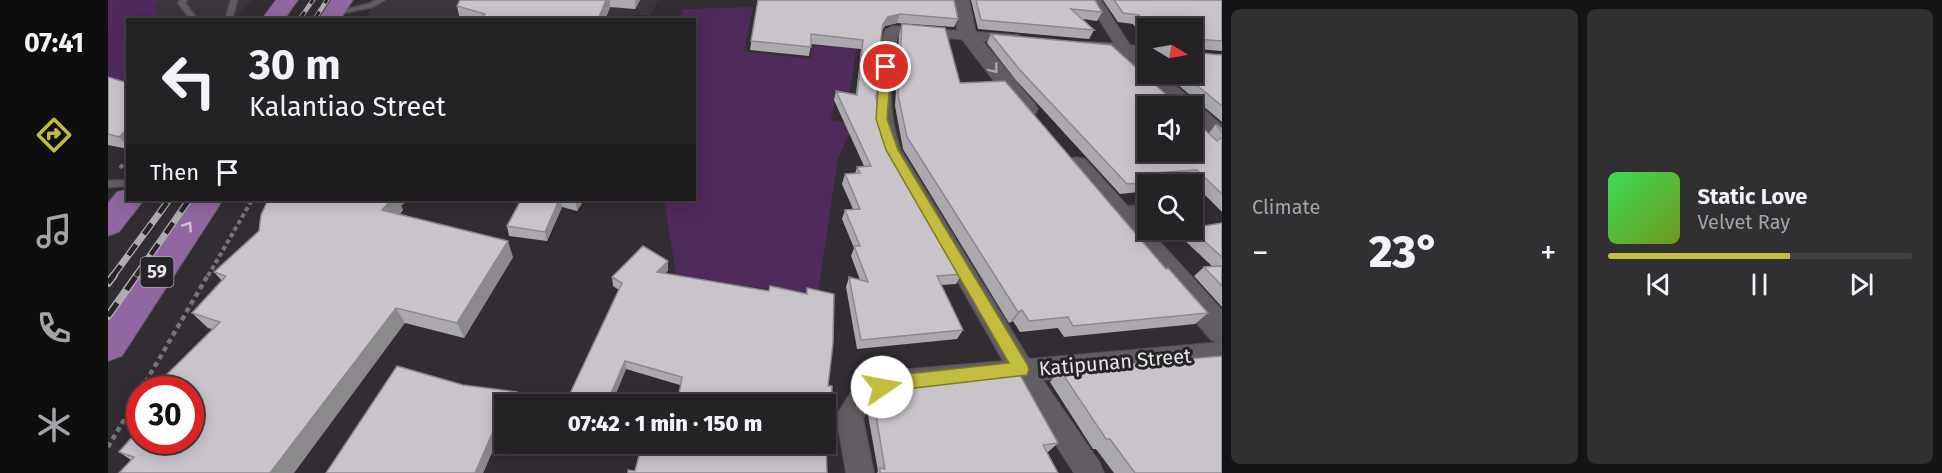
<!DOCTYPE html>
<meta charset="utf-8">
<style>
body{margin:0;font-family:"Fira Sans",sans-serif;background:#312f32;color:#f1f3f6;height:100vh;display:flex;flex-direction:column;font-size:22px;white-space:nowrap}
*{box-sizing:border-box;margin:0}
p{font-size:20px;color:#a3a4a7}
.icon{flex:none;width:33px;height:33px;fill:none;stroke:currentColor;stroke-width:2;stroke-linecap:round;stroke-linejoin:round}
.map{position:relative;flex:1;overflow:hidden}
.details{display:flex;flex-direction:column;gap:9px;padding:9px;background:#141315;width:720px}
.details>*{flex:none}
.banner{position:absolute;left:18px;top:18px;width:570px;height:183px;border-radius:0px;box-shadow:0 3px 15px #0003,0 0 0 2px #423f43;background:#252226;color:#f1f3f6;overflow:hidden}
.needle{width:39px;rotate:100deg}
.controls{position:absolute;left:1029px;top:18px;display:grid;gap:12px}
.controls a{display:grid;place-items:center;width:66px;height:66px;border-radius:0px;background:#252226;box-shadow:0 3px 15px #0003,0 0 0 2px #423f43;font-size:30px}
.speed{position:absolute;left:18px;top:376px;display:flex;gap:12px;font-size:30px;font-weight:700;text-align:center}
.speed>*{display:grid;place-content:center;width:78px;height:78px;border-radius:50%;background:#252226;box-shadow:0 3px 15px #0003,0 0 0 2px #423f43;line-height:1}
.speed .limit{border:9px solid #d22;background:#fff;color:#111}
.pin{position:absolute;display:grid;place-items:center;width:51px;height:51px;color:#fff;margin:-26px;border:3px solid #fff;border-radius:50%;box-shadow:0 2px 6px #0007}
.me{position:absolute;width:66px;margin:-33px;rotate:78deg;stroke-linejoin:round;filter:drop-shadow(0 0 4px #0008)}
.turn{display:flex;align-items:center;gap:21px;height:126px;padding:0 24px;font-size:27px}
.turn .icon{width:78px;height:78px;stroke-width:2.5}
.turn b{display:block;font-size:42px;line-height:51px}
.then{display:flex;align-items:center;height:57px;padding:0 24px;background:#0003;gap:12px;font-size:22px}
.big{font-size:45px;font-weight:800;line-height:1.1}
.details .tile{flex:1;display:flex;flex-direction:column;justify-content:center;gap:9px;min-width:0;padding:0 21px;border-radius:9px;background:#312f32}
.song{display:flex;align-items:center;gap:18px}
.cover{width:72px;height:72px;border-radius:9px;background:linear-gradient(135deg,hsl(130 70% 55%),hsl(80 70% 35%))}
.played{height:6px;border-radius:3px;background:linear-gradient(90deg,#c3bd3e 60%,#423f43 60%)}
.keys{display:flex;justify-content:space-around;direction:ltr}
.heat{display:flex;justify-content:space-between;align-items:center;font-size:33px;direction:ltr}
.details .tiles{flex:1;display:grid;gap:9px;grid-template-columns:repeat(2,1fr)}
.trip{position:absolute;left:386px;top:394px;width:342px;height:60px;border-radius:0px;background:#252226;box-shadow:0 3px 15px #0003,0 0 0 2px #423f43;font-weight:800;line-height:60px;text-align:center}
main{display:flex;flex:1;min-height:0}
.dock{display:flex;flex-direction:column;width:108px;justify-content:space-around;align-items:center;background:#0f0e0f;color:#a3a4a7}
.dock .icon{width:42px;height:42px}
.dock .on{color:#c3bd3e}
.dock b{font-size:27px;color:#f1f3f6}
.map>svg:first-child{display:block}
</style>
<main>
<nav class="dock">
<b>07:41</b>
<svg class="icon on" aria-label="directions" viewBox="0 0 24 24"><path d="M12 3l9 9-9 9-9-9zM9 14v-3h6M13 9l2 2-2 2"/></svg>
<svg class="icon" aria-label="music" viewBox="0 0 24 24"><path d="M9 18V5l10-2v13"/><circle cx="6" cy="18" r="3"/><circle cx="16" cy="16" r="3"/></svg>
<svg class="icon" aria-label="phone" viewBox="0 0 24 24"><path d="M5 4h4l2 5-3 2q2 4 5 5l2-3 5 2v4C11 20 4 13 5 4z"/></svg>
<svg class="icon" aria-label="climate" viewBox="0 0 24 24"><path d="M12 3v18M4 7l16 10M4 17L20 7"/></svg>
</nav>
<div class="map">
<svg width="1114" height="473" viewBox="0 0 1114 473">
<rect width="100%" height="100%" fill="#312d32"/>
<path fill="#3c353e" d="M53,0H144L127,19H50L47,5Z
M269,0H550L543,15H525L524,19L257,20Z"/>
<path fill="#4e2b5b" d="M0,0H53L47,5L50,19L20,20L19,81L14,87L0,83Z
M645,7L636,51L703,59L704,45L722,47V37L749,48L740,102L727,100L723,120L746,124L730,158L710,293L569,280L556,200H586V20L571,19L576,9Z"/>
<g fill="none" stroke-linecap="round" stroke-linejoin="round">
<g stroke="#4f4c50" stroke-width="3">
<path id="service" d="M72,0H79L77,3L90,20H83L70,3Z
M123,0H129L124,20H117Z
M269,0H277L264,7L226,15L223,13L260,4Z
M20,180V186L0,187V181Z
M1040,204V212L1010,216L1005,212L1010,208Z"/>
</g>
<g stroke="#4f4c50" stroke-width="2">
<path id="minor" d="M979,0H993L1022,45L1040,46V56L1033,55L1040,60V74H1054L1114,125V140L1108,138L1084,117V106H1073L1012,53L972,48L970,45L972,42L1006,43Z
M784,26L910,35L917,39L910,43L790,35C781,74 779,112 793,150L921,359L1114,342V364L935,380L992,463L996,473H966L908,383L790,394L766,401L755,418L766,473H738L728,416L748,384L790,370L895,361L775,150C761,110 766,70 777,30Z"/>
</g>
<g stroke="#4f4c50" stroke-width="2">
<path id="tertiary" d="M843,0H861L868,33L927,104L930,109L927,114L919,116L911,114L850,34Z
M968,157L977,159L1114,310V344L1103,340L959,171L956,165L959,159Z"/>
</g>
<g stroke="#4f4c50" stroke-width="2">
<path id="primary" d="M168,0H190L176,20H153Z
M223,0H245L232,20H210Z
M20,189V200H36L11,232L0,236V203L9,192Z
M83,200H115L14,356L0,361V314Z"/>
</g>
<path stroke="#777478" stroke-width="4" stroke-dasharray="4.5 3" stroke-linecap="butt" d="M12,168L20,159
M100,276L144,200"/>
<path stroke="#777478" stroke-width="4.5" stroke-dasharray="5 4" stroke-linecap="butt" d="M33,390L100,275
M0,447L32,393"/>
<use href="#service" fill="#615d62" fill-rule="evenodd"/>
<use href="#minor" fill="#615d62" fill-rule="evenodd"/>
<use href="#tertiary" fill="#615d62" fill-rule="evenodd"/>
<use href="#primary" fill="#9067a0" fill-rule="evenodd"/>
<g stroke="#afacb0" stroke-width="4.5">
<path id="rail-far2" d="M191,20L205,0
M206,20L219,0"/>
</g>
<g stroke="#afacb0" stroke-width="7">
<path id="rail-far1" d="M5,276L61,200
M28,276L81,200"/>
</g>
<g stroke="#afacb0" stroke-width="8">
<path id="rail" d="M0,283L6,275
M0,316L29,275"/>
</g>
<use href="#rail-far2" stroke="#272428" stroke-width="3" stroke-dasharray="10" stroke-linecap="butt"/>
<use href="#rail-far1" stroke="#272428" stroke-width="4.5" stroke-dasharray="13" stroke-linecap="butt"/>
<use href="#rail" stroke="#272428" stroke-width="5" stroke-dasharray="16" stroke-linecap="butt"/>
</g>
<path fill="#aca9ae" d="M352,0H532L527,9L502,7L497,20H352L349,6Z
M650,0L850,19L846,27L789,23L777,26L774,30L768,97L776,142L854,274L848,284L833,285L855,330L849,339L749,349L738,287L741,277L752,280L743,256L746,248L734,219L737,210L745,209L734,184L737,174H747L749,167L756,166L726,100L728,91L748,94L753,49L703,44L701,56L642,50Z
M863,0H987L994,12L989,21L975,19L986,30L981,39L870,29Z
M995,0H1114V51L1089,49L1088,51L1091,53L1114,55V122L1062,78L1059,74H1084V28H1040V42L1025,24L1010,22Z
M794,24L852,83L1058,269L1100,313L1087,324L956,337L950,328L912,332L905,321L901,323L795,149L787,106L791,35Z
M883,34L1101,133L1108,124L1114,129V212L1081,179L1038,183L1031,192L1012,194L907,79L879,43Z
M0,77L20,83V149L0,145Z
M421,200H476L469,211L454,207L439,241L401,236L399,226Z
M293,206L295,210L292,214L405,257L356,338L297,323L23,460L11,452L32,441L104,329L100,328L84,313L114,281L106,272L151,231Z
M1114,223V307L1086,276L1096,267L1104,266L1074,238L1082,230Z
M560,261V270L557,274L660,291L698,294L699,288L720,386L723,446L719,453L527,471L717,444L572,385L518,369L503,405H458V402L511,290L505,286L504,277Z
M289,366L355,385L409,392L412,402L411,405H396V429H394L375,473H218Z
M952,370L1114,473H1006L988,449H985L942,382Z
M766,404L950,443L939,453L950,473H769L770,471L760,415Z"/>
<path fill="#8c898d" d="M498,0H502V7L497,20H490Z
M527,0H532L527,9Z
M792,14L789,23L777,26L773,33L775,24L780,17Z
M20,128V147L11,137Z
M283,200H300L293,206L295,210L282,226L274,210Z
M451,200H452L454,207L439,241L437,232Z
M469,200H476L469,211L468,202Z
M400,241L405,257L356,338L349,323Z
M560,261V270L549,282V272Z
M288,308L297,323L186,473H162Z
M914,310L905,321L901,323L910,312Z
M517,361L518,369L503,405H498Z
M409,392L412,402L411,405H404Z
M390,420L394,429L375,473H367Z"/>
<path fill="#c8c4ca" stroke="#8c898d" stroke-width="1.5" d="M352,0H498L490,20H370L377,14L349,6Z
M650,0H846L850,19L792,14L780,17L775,24L773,38L768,97L776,142L854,274L829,276L855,330L753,340L741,277L760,282L746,246H752L737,210L752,209L737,174L752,173L749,167L763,166L728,91L749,95L755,40L703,34V47L643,41Z
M868,0H987L994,12L963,9L986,30L873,20Z
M1006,0H1114V41L1089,39L1088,51L1091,53L1114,55V106L1075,74H1084V28H1042L1031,15L1015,13Z
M794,24L837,28L852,83L897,81L1058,269L1060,268L1100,313L965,326L960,317L921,321L914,310L910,312L799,137L790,95Z
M883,34L1003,45L1071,106H1040V152H1084V118L1109,141L1114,137V194L1089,170L1031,174L1039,183L1019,184L911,69Z
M0,77L20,83V128L11,137L0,134Z
M1108,124L1114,129V133Z
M160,200H283L274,210L400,241L349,323L288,308L162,473H11L26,457L11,452L32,428V441H82V390L44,389L112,322L84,313L118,276L106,272L151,231L153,215Z
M413,200H451L437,232L399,226Z
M459,200H469L468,202Z
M1114,223V257L1084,230V228Z
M535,246L560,261L549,272L661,291L662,286L699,294V288L726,294L725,343L720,386H724L723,446L718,445L719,473H520V470L527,471L534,444H717V405H569L574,377L517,361L498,405H467L458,402L514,283L504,277Z
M1114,266V286L1096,267Z
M1114,356V473H1027L1002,439H998L952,370Z
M289,366L355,385L409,392L404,405H396V421L390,420L367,473H218Z
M912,375L950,443L935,445L950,473H772V468L777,469L766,404L773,392L797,386Z"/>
<defs><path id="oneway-chevron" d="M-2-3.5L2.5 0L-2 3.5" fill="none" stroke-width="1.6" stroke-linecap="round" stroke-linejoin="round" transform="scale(1.5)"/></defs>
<use stroke="#aba8ac" href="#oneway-chevron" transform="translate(886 69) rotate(52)"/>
<use stroke="#cec0d3" href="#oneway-chevron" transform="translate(80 226) rotate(-56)"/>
<path fill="#c3bd3e" stroke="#7f7b28" stroke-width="1.5" d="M778,64L783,67L779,119L790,150L919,364L921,369L919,375L790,390L774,395L768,392L765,387L768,382L790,375L901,363L778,150L768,119L772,67Z"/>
<g text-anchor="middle" stroke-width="6" stroke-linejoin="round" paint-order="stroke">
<rect fill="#272428" stroke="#aeacaf" stroke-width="1.5" x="32.5" y="257" width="33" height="30" rx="4.5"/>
<g font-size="18" font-weight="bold" fill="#e8e6e9">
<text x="49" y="278">59</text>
</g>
<g font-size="20" fill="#e8e6e9" stroke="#272428">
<text transform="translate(1007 362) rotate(-5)" y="7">Katipunan Street</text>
</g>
</g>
</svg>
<div class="controls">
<a><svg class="needle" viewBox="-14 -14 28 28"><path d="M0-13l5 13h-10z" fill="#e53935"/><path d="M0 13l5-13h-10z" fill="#a3a4a7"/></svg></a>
<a><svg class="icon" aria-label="sound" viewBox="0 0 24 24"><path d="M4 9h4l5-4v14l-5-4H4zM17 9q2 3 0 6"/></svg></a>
<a><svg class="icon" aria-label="search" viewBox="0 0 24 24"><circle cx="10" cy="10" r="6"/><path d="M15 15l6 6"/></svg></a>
</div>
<div class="speed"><div class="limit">30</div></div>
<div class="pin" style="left:778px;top:67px;background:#d93025"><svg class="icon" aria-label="arrive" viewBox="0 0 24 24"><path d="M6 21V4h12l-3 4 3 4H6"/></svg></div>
<svg class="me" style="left:774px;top:387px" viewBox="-20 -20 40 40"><circle r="19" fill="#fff"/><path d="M0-13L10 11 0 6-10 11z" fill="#c3bd3e"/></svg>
<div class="trip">07:42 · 1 min · 150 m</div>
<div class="banner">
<div class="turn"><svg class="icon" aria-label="left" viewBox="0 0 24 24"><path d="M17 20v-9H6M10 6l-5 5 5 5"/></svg><div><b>30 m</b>Kalantiao Street</div></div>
<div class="then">Then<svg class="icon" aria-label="arrive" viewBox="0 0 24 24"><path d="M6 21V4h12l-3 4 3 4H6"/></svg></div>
</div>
</div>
<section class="details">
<div class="tiles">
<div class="tile"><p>Climate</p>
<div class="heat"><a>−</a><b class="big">23°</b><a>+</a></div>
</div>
<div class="tile">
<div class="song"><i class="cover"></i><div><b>Static Love</b><p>Velvet Ray</p></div></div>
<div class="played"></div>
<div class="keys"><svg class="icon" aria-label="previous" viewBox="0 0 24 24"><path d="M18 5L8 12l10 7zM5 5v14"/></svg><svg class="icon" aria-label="pause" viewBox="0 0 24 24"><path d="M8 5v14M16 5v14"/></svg><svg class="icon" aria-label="next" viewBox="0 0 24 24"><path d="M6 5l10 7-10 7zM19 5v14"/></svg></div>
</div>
</div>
</section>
</main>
